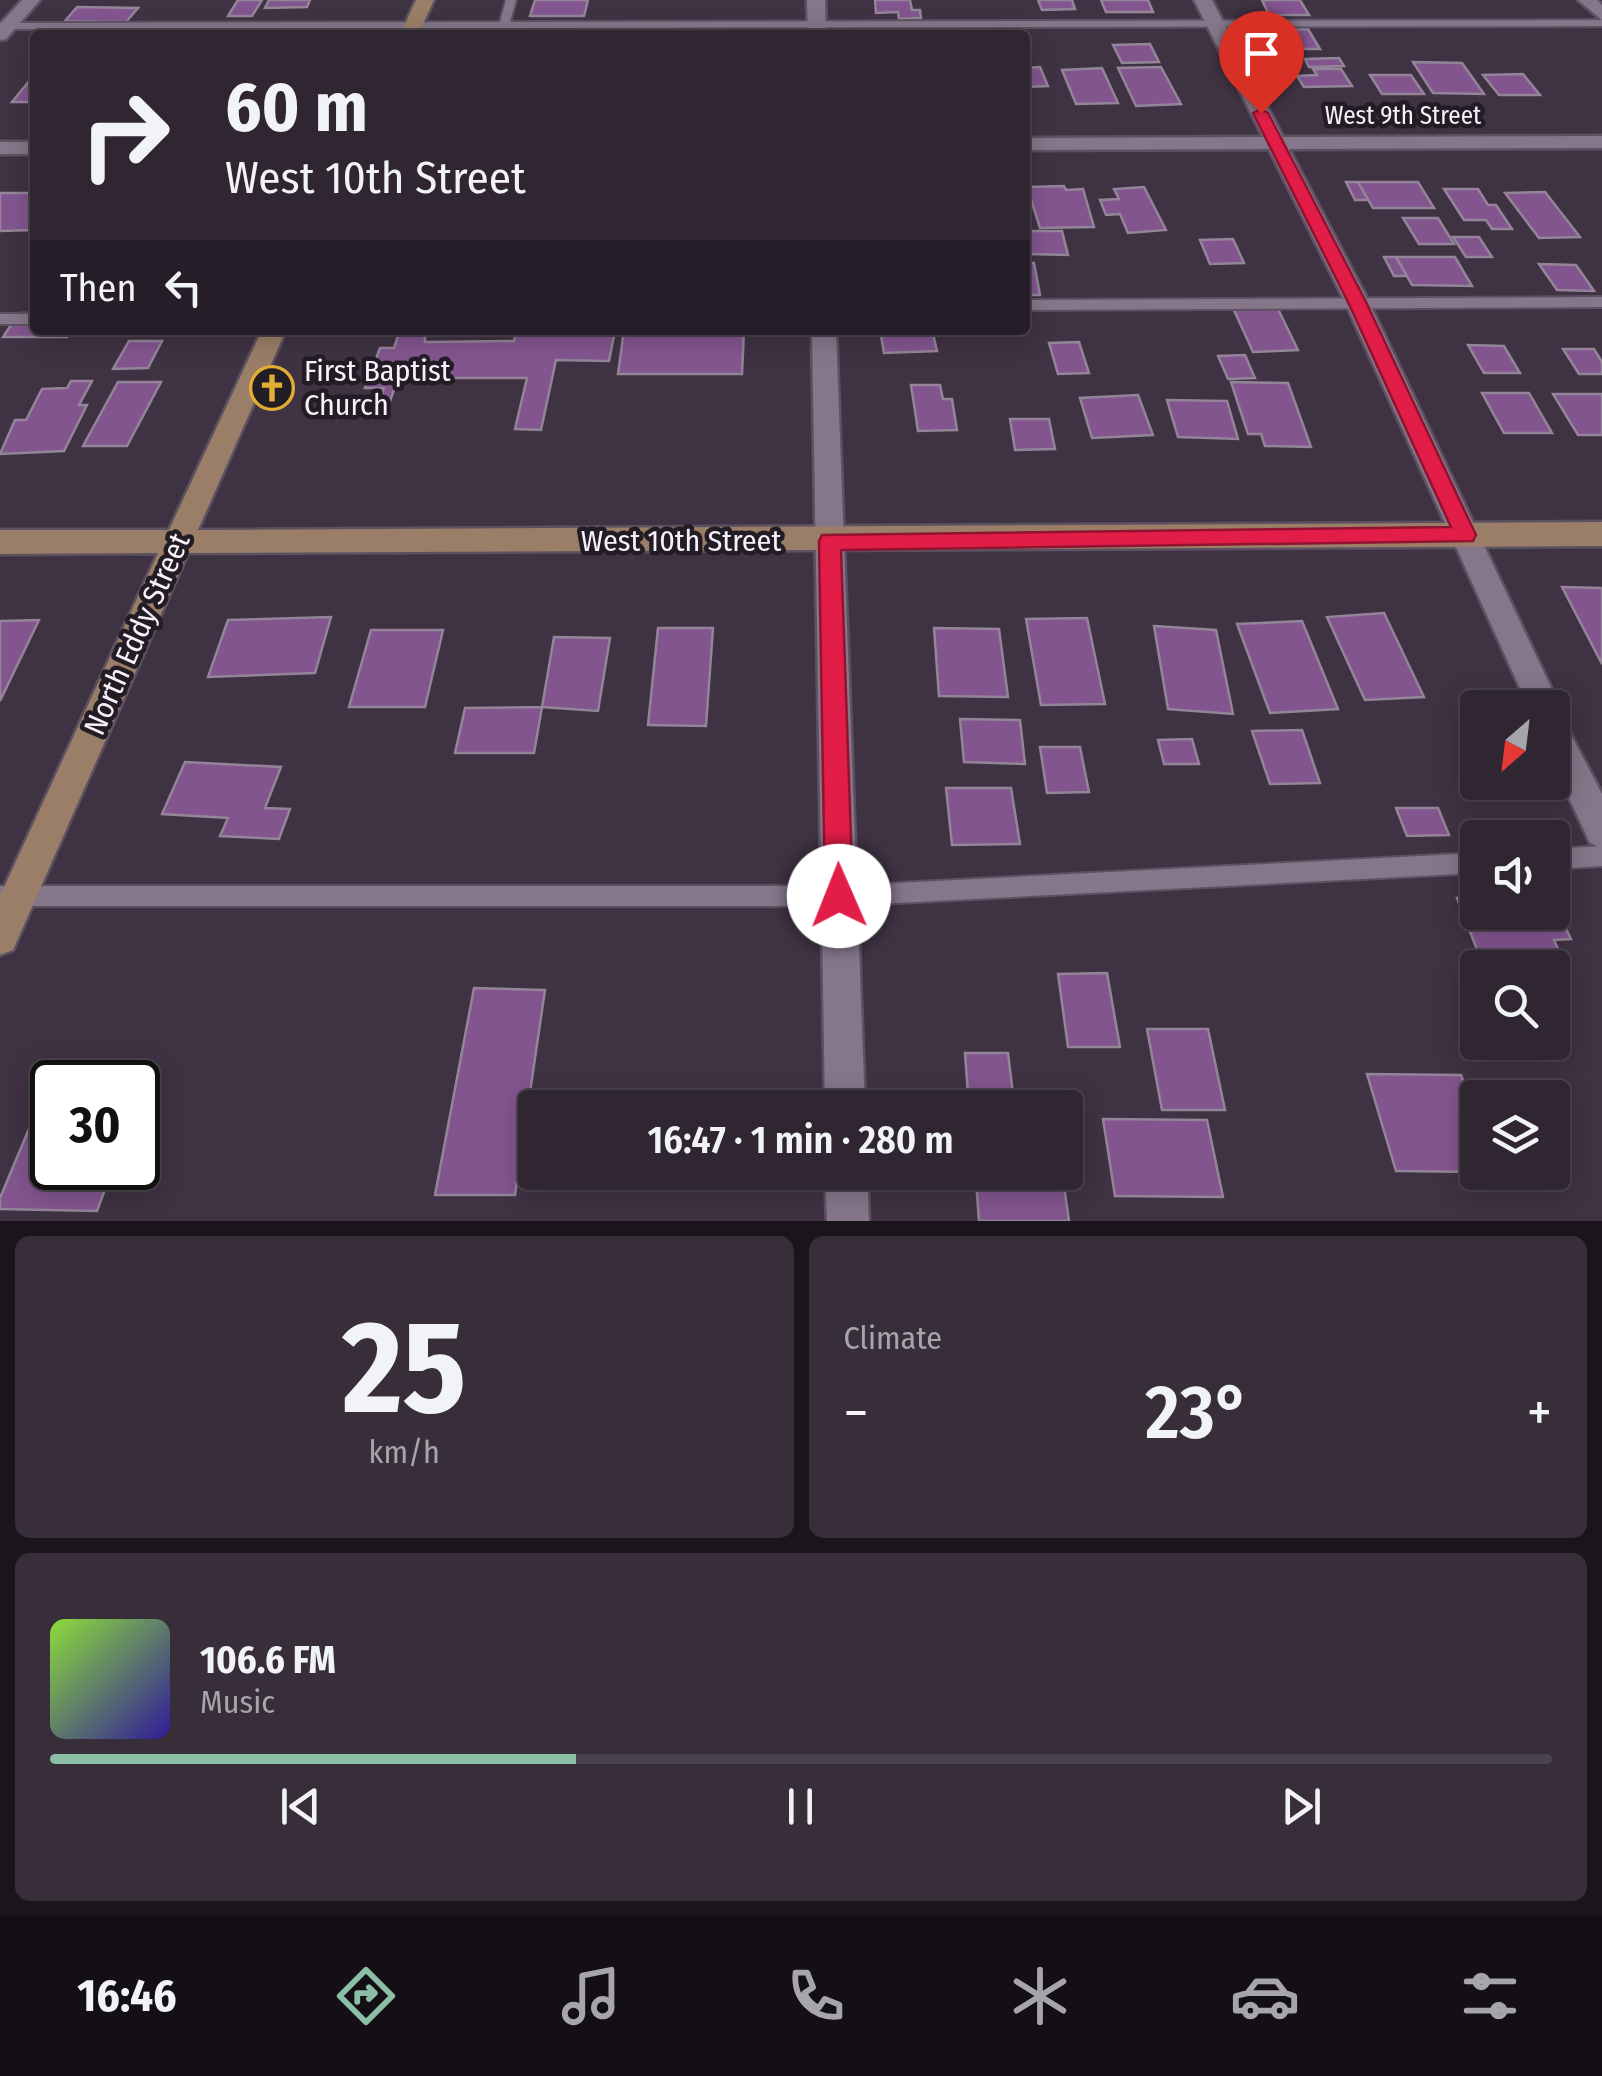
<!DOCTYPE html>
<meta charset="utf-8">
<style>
body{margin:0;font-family:"Fira Sans Condensed",sans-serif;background:#372e3a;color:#f1f3f6;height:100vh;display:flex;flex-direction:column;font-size:38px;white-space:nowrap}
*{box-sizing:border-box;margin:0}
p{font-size:32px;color:#a7a5ac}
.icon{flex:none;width:55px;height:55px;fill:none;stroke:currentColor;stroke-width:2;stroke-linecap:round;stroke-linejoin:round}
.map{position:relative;height:1221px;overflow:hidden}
.sheet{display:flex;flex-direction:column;gap:15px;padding:15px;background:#1a151c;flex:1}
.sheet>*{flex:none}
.hud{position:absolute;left:30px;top:30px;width:1000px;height:305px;border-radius:10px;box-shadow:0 5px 25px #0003,0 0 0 2px #4a434d;background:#2f2632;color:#f1f3f6;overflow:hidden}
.needle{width:65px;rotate:208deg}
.controls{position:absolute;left:1460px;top:690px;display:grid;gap:20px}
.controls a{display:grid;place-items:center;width:110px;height:110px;border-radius:10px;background:#2f2632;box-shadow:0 5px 25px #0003,0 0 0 2px #4a434d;font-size:50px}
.speed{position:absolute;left:30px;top:1060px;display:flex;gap:20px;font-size:50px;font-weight:700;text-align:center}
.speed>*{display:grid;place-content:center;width:130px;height:130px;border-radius:50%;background:#2f2632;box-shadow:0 5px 25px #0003,0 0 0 2px #4a434d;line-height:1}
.speed .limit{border:5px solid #111;border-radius:15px;background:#fff;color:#111}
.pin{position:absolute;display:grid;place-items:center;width:85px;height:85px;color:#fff;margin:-102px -42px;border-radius:50% 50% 50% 0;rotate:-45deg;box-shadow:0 0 10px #0007}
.pin .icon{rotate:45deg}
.me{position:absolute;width:110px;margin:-55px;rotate:359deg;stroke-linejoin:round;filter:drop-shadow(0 0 8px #0008)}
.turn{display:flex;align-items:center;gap:35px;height:210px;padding:0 30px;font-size:45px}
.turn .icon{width:130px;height:130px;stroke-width:2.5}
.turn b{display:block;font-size:70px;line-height:85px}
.then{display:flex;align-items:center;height:95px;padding:0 30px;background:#0003;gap:20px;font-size:38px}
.big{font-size:75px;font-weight:600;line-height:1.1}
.sheet .tile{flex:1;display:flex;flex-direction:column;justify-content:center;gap:15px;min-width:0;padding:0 35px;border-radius:15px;background:#372e3a}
.sheet .dial{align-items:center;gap:0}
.dial b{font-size:130px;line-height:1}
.song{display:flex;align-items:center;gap:30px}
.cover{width:120px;height:120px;border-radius:15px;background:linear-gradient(135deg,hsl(90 70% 55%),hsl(250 70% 35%))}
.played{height:10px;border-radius:5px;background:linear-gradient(90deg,#8abfa5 35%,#4a434d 35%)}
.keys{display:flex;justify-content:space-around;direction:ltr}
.heat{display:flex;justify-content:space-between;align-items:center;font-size:55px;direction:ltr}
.sheet .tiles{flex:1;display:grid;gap:15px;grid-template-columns:1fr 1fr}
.tile:last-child{grid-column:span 2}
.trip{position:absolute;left:518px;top:1090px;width:565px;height:100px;border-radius:10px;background:#2f2632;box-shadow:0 5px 25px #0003,0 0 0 2px #4a434d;font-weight:600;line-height:100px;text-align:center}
.tabs{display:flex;height:160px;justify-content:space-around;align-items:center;background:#130f14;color:#a7a5ac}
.tabs .icon{width:70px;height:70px}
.tabs .current{color:#8abfa5}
.tabs b{font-size:45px;color:#f1f3f6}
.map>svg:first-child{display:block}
</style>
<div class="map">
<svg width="1602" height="1221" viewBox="0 0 1602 1221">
<rect width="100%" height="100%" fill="#3f3243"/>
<path fill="#82558f" stroke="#938498" stroke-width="2.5" d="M238,0H262L252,16H228Z
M269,0H310L307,7L265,8Z
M535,0H588L584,16H530Z
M875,0H910L912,10H920L921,18L899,19L898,12L876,13Z
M1038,0H1072L1075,9L1042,10Z
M1101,0H1148L1153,12H1106Z
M1262,0H1300L1309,15H1269Z
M77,7L138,8L126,22L65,21Z
M475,28H518L516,35H472Z
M1308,29L1320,49H1281L1269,30Z
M1150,44L1159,62L1122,63L1113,45Z
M1339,58L1344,66L1309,67L1305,59Z
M1413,62L1462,63L1484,94L1433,93Z
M1040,67L1048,86L1025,87V68Z
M1161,67L1181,104L1136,106L1118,68Z
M1102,68L1118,103L1076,104L1062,70Z
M1313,69H1341L1352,86L1304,87L1297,76L1317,75Z
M35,74V102H12Z
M1523,74L1540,95H1499L1483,75Z
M1370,75H1411L1424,94H1382Z
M1346,182H1358L1368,200H1355Z
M1358,182H1418L1434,208H1373Z
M1064,186L1066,190L1083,189L1094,227L1040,228L1027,187Z
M1144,187L1166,230L1128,233L1120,214L1106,215L1100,200L1119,199L1114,189Z
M1444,189H1478L1488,205H1496L1512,229H1492L1486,220H1464Z
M1545,192L1580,237L1539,238L1505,193Z
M0,193H35L33,230L0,231Z
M1403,218H1438L1454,244H1419Z
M1025,231H1062L1068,255L1028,254Z
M1453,237H1479L1492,257H1466Z
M1233,239L1244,263L1210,264L1200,240Z
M1384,257H1396L1407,276H1394Z
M1396,257H1455L1472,286L1412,285Z
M1025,263H1034L1040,295H1025Z
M1539,264L1576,265L1594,291L1557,290Z
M1277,307L1298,350L1253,352L1233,308Z
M19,313H35V330H71L67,337H3Z
M400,330H425V342L514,341L517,330L615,331L609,361L556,360L541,430L515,429L527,378H398L388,407H377L384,388H365L380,348H394Z
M624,330H744L742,374H618Z
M880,330H932L937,351L884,353Z
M129,341H162L148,368L113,369Z
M1079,342L1089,373L1058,374L1049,343Z
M1468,345L1504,346L1520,373H1484Z
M1563,349H1594L1602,362V374H1579Z
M1245,355L1255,378L1228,379L1218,356Z
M71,381H92L79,405H87L64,451L0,454L15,420H26L42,389L67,388Z
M118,382H161L127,446H83Z
M1231,382L1288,383L1311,447L1265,446L1261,434H1248Z
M911,385H940L943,399H952L957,430L918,431Z
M1482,393H1529L1552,433H1504Z
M1553,394H1602V435H1578Z
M1138,395L1153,435L1092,438L1080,398Z
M1167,400L1227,401L1238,439L1178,437Z
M1010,419H1049L1055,449L1015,450Z
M1562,587L1602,588V664Z
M1384,613L1424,697L1365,700L1327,617Z
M331,617L315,673L208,677L228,620Z
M1087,618L1105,704L1041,705L1026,619Z
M39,620L0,701V621Z
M1302,621L1338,709L1270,713L1237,624Z
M1154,626L1216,630L1233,714L1168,709Z
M658,628H713L706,726L648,725Z
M934,628L999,629L1008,697L939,696Z
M371,630H443L425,707H349Z
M554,637L610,638L598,711L542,707Z
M542,707L534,753H455L465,708Z
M960,719L1020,720L1025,764L964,762Z
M1302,730L1320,783L1270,784L1252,731Z
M1192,739L1199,764H1164L1158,740Z
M1040,747H1080L1089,792L1047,793Z
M185,762L281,767L265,808L290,809L279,839L220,836L228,818L162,814Z
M946,788H1011L1020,844L952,845Z
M1396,808H1438L1449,835L1407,836Z
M1478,897V912H1558L1571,939L1554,940L1562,958L1481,960L1457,898Z
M1107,973L1120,1047H1068L1058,974Z
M474,988L545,990L515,1195H435Z
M1147,1029H1208L1225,1110H1162Z
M965,1053H1008L1013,1094H1052L1054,1108H969Z
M1367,1074L1461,1075L1478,1122V1172L1396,1171Z
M41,1100H52V1168H113L97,1211L0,1209V1198Z
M1103,1119L1207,1120L1223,1197L1115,1196Z
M966,1172H1062L1069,1221H979L976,1180L967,1179Z"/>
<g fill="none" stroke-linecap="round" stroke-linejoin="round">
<g stroke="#5c5160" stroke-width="4">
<path id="lane" d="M506,0H516L510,22L1602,20V26L0,29V23L500,22Z
M1602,297V307L1025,310V300Z
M0,314H35V324H0Z
M1602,846V866L1552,869V849Z
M1478,853V873L839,906H0V886H839Z"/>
</g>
<g stroke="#5c5160" stroke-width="5">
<path id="street" d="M22,0H40L6,39L0,40V24Z
M807,0H825L826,35H808Z
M1194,0H1212L1283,137L1602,136V148L1289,149L1369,302L1556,698L1559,712L1602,794V848L1590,843L1552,761V708H1529L1345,302L1269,149L1025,150V138L1263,137Z
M1578,0H1597L1602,5V20Z
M0,142H35V154H0Z
M812,330H836L865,1108H825Z
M825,1172H867L869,1221H827Z"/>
</g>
<g stroke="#5c5160" stroke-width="5">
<path id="secondary" d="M416,0H434L418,35H400Z
M262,330H286L198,530L1602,522V546L188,553L13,950L0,955V896L158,553L0,554V530H169Z"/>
</g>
<use href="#lane" fill="#85768a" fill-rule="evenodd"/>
<use href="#street" fill="#85768a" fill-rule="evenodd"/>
<use href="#secondary" fill="#9a7e67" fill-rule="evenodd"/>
</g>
<path fill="#e11d48" stroke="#92132f" stroke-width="2.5" d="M1261,109L1268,113L1366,302L1476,535L1473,541L841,550L853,896L849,906L839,910L829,906L825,896L819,541L822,535L1451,527L1348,302L1253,113Z"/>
<defs>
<g id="church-ring" transform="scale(2.25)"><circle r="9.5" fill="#221c24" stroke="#e2af34" stroke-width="1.5"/><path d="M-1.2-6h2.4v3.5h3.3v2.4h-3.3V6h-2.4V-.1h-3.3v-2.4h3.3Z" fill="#e2af34"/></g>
</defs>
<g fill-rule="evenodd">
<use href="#church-ring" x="272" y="388"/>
</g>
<g text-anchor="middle" stroke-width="9" stroke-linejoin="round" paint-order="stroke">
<g font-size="25" fill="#f8f0fb" stroke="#221c24">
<text x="1403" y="124">West 9th Street</text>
</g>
<g font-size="30" fill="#f8f0fb" stroke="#221c24" text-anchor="start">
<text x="304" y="381">First Baptist<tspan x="304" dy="34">Church</tspan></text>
</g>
<g font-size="30" fill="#f8f0fb" stroke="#221c24">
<text x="681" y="551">West 10th Street</text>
<text transform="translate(137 634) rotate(-66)" y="10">North Eddy Street</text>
</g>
</g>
</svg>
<div class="controls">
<a><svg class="needle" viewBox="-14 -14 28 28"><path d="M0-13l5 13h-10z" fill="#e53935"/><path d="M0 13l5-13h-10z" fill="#a7a5ac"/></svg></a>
<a><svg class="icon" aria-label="sound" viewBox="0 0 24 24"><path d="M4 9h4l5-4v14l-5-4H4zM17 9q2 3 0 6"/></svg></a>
<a><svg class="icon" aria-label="search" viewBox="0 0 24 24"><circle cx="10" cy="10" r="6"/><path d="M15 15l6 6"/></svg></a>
<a><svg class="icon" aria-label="layers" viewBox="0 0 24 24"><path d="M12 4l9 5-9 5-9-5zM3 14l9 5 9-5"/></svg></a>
</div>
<div class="speed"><div class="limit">30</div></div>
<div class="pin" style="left:1261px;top:113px;background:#d93025"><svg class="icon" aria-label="arrive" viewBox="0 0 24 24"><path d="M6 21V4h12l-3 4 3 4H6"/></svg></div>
<svg class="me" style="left:839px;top:896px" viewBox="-20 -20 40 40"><circle r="19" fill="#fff"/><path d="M0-13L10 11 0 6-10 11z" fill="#e11d48"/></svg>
<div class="trip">16:47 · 1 min · 280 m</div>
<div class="hud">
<div class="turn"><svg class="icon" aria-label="right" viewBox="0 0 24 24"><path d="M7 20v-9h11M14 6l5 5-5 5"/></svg><div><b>60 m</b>West 10th Street</div></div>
<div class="then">Then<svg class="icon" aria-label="left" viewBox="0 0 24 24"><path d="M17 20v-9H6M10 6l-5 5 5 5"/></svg></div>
</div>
</div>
<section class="sheet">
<div class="tiles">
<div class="tile dial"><b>25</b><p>km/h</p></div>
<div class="tile"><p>Climate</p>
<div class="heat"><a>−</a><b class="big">23°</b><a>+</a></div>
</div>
<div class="tile">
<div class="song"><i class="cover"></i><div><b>106.6 FM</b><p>Music</p></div></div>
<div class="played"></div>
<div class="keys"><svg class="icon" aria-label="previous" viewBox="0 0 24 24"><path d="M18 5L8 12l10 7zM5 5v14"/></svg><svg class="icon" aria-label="pause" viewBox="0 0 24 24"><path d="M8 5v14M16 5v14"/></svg><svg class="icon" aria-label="next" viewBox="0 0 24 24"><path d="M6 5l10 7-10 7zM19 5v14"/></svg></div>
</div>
</div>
</section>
<nav class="tabs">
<b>16:46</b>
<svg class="icon current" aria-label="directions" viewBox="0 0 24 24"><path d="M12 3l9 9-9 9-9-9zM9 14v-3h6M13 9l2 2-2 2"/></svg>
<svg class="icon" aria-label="music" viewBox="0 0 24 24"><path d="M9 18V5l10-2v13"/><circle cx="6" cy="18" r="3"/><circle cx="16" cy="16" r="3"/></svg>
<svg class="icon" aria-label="phone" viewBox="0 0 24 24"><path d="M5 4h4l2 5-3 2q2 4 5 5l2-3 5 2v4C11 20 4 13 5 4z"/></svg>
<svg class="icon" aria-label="climate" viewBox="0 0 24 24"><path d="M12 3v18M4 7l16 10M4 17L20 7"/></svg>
<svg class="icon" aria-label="car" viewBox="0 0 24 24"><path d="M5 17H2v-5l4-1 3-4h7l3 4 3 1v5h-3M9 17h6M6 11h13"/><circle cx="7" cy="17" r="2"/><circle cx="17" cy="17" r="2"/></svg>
<svg class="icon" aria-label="filters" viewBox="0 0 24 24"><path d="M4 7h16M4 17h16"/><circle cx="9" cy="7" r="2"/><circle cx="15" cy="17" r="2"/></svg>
</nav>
